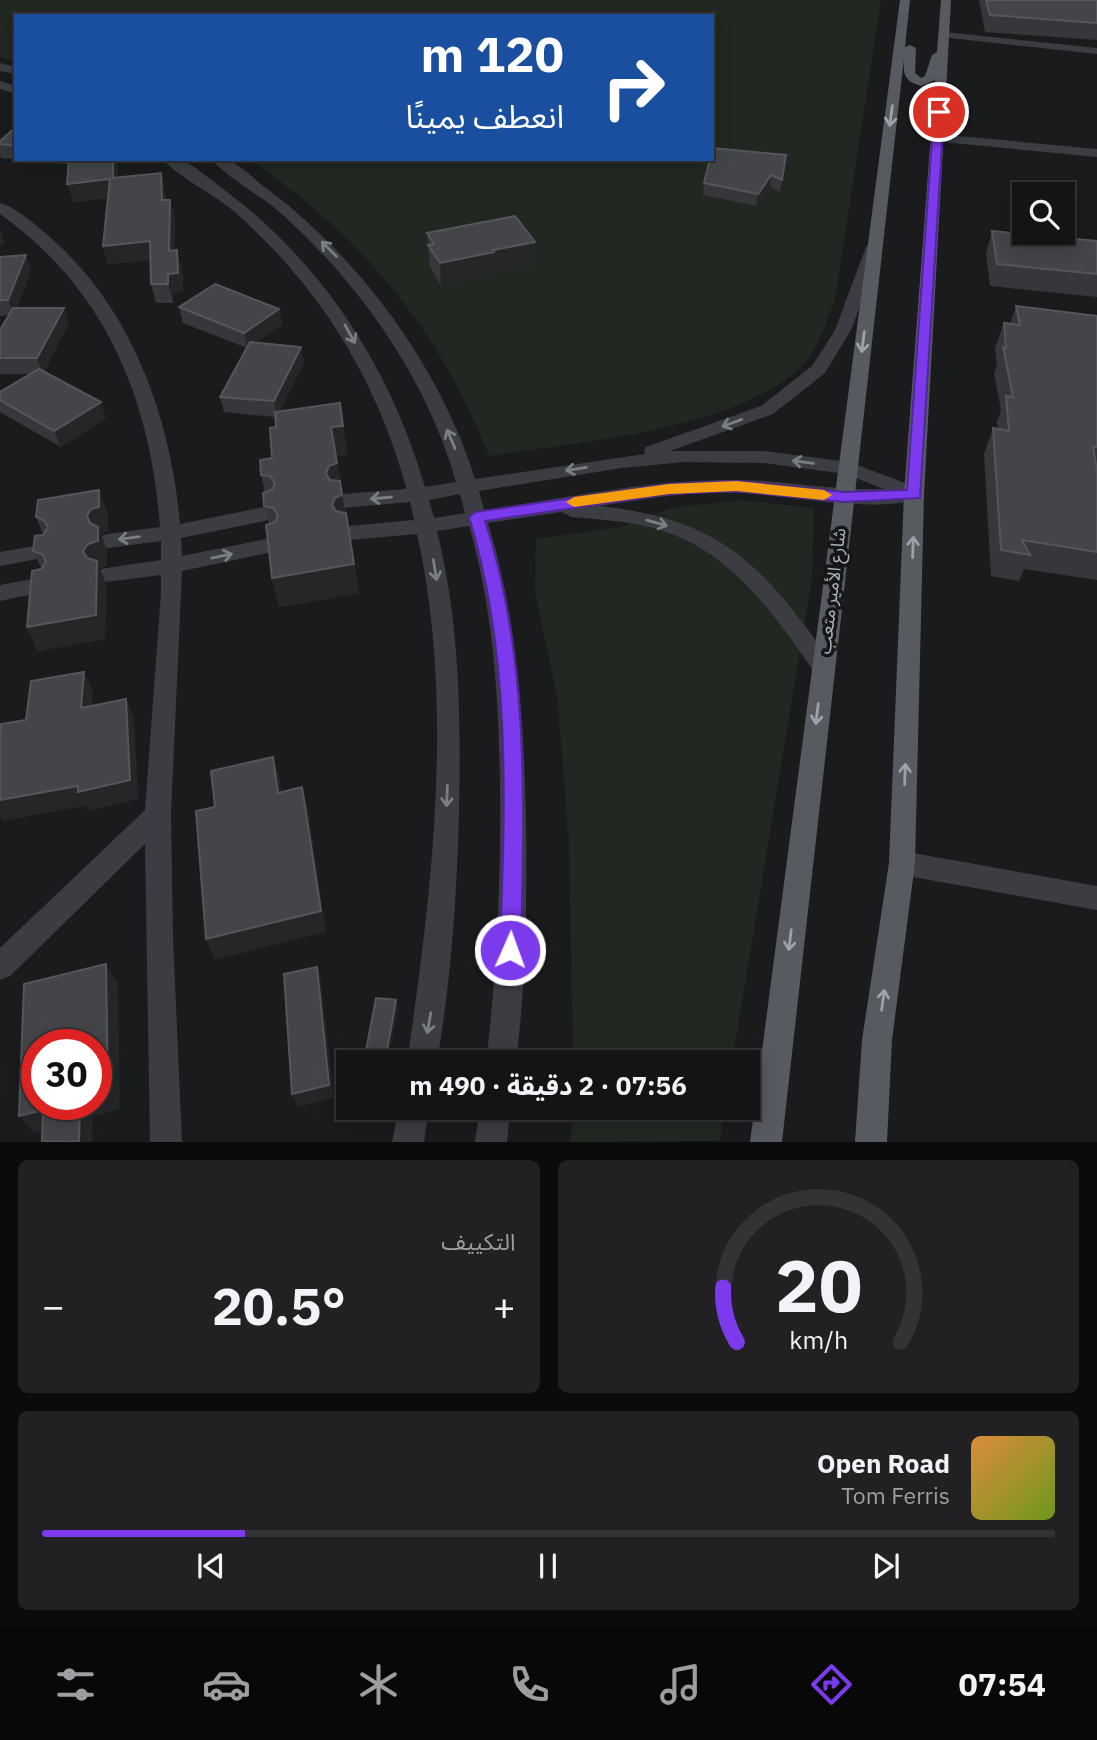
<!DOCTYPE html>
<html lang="ar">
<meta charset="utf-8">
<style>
body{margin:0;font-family:"IBM Plex Sans","Noto Sans Arabic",sans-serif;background:#212123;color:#f1f3f6;direction:rtl;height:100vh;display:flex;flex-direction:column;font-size:26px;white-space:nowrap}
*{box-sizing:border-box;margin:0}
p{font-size:23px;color:#9d9ea1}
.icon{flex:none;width:38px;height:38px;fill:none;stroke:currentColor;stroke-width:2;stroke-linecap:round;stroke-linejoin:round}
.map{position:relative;height:1142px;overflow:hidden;direction:ltr}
.details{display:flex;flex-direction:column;gap:18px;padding:18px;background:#0b0b0c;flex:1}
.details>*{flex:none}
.banner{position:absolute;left:14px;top:14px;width:700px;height:147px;border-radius:0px;box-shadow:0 4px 18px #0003,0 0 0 2px #333335;direction:rtl;background:#1a4fa0;color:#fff;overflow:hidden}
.controls{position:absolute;left:1012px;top:182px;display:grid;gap:14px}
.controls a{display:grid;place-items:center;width:63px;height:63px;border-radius:0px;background:#141416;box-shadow:0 4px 18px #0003,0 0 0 2px #333335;font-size:35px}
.speed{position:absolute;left:21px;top:1029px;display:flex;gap:14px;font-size:35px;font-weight:700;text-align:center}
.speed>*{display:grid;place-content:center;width:91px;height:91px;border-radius:50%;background:#141416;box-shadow:0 4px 18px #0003,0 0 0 2px #333335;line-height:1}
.speed .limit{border:10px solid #d22;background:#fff;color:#111}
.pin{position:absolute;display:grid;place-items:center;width:60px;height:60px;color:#fff;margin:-30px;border:4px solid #fff;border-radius:50%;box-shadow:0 2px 7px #0007}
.me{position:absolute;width:77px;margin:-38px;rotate:2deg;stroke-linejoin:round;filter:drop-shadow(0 0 5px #0008)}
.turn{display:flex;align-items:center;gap:24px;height:147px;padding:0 35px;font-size:32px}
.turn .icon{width:91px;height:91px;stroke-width:2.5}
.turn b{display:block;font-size:49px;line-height:60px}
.big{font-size:52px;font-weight:700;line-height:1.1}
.details .card{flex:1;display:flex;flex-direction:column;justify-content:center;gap:10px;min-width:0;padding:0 24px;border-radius:10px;background:#212123}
.details .dial{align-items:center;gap:0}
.dial svg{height:182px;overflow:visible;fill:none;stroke:#333335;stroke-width:7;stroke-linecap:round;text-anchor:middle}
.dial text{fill:#f1f3f6;stroke:none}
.song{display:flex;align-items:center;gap:21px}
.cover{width:84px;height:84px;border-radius:10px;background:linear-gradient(135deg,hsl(30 70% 55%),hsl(80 70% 35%))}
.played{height:7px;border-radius:4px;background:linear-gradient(90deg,#7c3aed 20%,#333335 20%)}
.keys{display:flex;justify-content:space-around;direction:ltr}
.heat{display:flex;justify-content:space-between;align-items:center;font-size:38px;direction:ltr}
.details .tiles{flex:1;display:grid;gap:18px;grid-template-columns:1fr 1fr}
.card:last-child{grid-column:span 2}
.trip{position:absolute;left:336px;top:1050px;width:424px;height:70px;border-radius:0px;background:#141416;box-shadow:0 4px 18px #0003,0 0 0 2px #333335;font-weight:700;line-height:70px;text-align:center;direction:rtl}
.menu{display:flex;height:112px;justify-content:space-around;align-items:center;background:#080809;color:#9d9ea1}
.menu .icon{width:49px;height:49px}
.menu .on{color:#7c3aed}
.menu b{font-size:32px;color:#f1f3f6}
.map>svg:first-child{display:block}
</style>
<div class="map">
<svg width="1097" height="1142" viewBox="0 0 1097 1142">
<rect width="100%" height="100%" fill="#1a1b1d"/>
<path fill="#202821" d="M0,0H881L835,300C826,322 818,350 801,367C734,431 577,442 489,456C443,335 357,228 247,159H712V16H16V61L0,57Z
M740,500L814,508L812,578L732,1062H573L569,845L558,701L535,592L536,539L621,527L672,508Z
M572,1108H725L720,1141L571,1142Z"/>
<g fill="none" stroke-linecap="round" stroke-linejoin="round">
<path fill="#3c3d42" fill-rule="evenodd" d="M945,32L1097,48V54L941,37L939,35Z
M0,63L16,67V74L0,71Z
M0,81L16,86V94L0,89Z
M937,134L1097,149V157L932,141V135Z
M162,159C167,159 174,158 178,159C192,163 215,183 227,192C325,266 391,370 425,487L456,482C427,379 362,287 283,215C261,195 231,181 211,159C216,159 223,158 227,160C240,164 255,180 266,188C359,257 441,368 475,479L645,454L644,451L646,447L761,406L812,366L835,330L866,247L874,242L882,247L851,330L825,373L773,414L670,451H764L849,462L921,489L924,494L921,499C867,513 795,496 739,493C692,490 645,499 599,506C722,519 762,565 831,661L834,667L831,673L823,676L815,673C776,617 734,555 666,532C636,521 603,520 571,517L562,512L488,523C518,621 524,722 526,823C527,903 526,983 516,1062H486C497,972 501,881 500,790C499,702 494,612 469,526L437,531C460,624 461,717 459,812C457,896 451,980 437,1062H407C432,892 455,703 417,534L349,540L342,538L339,533L342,528L349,526L414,520L410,502L343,508L336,506L333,501L336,496L343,494L406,489V487C376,378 320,288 236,213C214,194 181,179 162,159ZM684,462L764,463L846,474L884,489C833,491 785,480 734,480C651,479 567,498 484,510L479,491L622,468ZM460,494L465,513L434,518L429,500Z
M0,203C15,207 32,222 44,232C130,303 171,416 180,524L269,506L276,508L279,513L276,518L269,520L181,538L182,556L272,538L279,540L282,545L279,550L272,552L182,571L171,814L173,937L182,1142H150L145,844L10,976L0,980V948L145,810L161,593V575L106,582L99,580L95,575L99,570L106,568L161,560V541L108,548L101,546L98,541L101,536L108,534L160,527C151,401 106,289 0,214Z
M46,544L53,546L56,551L53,556L0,566V552Z
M43,577L51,580L54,585L51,590L0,601V585Z
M902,851L1097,886V910L902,875L893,871L889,863L893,855Z
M399,1108H429L424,1142H392Z
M480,1108H510L507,1142H475Z"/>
<path fill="#585a61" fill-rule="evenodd" d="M900,0H910L905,47L910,45L916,48L915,73L921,78L925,76L932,55L937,52L941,0H951L924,494L915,863L892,1040L887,1142H855L862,1040L889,863L904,494L935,80L921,86C904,81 903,74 904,58L782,1142H750Z"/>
</g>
<path fill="#37373b" d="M979,0H1097V40L985,32Z
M16,127V159H116L118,164V178L161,173L165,191L166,200L175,218L174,250L182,269L183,291L173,293V303H156L151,284L150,260L108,264L103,246L108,198L73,202L68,163L67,164L1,158L0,154V141Z
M786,155L780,192L770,187L756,206L703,195L704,183Z
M992,231L1097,241V297L990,286L986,254Z
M427,233L535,242V264L495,272V274L441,286L430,267Z
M0,257L31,270L17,308H64L69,323L44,372L106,418L61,447L0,412V392L32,374H0V330L8,315L0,316Z
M1016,306L1097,316V580L1024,569L1019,581L991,576L984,454L993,428L998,429L997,422L1001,410L994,373L997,365L995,348L1004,323L1010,324Z
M179,307L279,309L282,324L256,343L304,362L280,411L348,455L336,456L359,593L279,607L272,578L269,524L264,506L265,493L261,475L272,458L276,427L275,417L224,412L220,397L247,348L183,323Z
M108,514V531L101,533L107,551V565L100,568L106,585L105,639L38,651L27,627L41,568L33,551L43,534L36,517Z"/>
<path fill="#262629" d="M113,159H116L118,164V196L113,178Z
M161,173L165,191L167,218L162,200Z
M771,175L770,187L756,206L758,194Z
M110,179L115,197L73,202L67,184Z
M170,200L175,218L174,270L169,251Z
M0,229L5,243L0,247Z
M150,241L155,260L108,264L103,246Z
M535,242V264L495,272V274L441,286L440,263Z
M177,250L182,269L183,291L173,293V303L168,284V274Z
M26,255L31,270L14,315L8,300Z
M64,308L69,323L43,374L37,358Z
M279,309L282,324L248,349L244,333Z
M301,347L304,362L277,417L274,401Z
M101,402L106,418L61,447L54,431Z
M343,426L348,455L336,456L331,427Z
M337,463L342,492L334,495L326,473L329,466Z
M99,490L108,514V531L101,533L107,551V565L100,568L106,585L105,639L38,651L27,627L88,544L96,540L87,516Z
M342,495L347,524L332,505L335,498Z
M354,564L359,593L279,607L272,578Z
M84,672L93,691L90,728L81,708Z
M126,699L134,718L138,799L88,811L85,806L3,821L0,816V800Z
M273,757L280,780L284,815L278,793Z
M302,787L308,809L326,932L215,960L206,939Z
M106,964L118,984L120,1109L93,1117L92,1142H79L80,1104H96Z
M317,967L321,981L334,1098L298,1107L292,1094Z
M396,1000L398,1007L388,1062H385Z
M43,1110L57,1127L34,1133L19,1116Z"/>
<path fill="#444549" stroke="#54565b" stroke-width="2" d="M986,0H1097V23L990,15Z
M16,127V146L0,144V141Z
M713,148L786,155L782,180L771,175L758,194L704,183L710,159H712Z
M69,159H113V178L161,173L162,200H170L169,251L177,250L178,273L168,274V284H151L150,241L103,246L110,179L67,184Z
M515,216L535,242L493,250L494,252L440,263L428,245L434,244L427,233Z
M992,231L1097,241V274L997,264Z
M26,255L8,300H0V257Z
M215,284L279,309L244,333L179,307Z
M1016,306L1097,316V447H1093L1097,470V552L1022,540L1030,555L1001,550L993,428L1009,431L1006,396L1013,397L1003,347L1006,348L1004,323L1020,325Z
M13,308H64L37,358H0V330Z
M250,342L301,347L274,401L220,397Z
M39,369L101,402L54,431L0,400V392Z
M340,403L343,426L331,427L337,463L329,466L326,473L330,480L340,481L342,495L335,498L332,505L336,511L346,513L354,564L272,578L266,525L275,522L278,515L273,508L264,506L263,493L272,490L275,483L270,476L261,475L260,460L272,458L270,428L276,427L275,412Z
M99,490V507L91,509L87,516L90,523L98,527V541L88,544L83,551L87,558L97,561L96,615L27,627L32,571L41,569L46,562L43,555L33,551L35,536L43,535L48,528L45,521L36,517L38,500Z
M84,672L81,708L126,699L130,780L78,792V786L0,800V735L1,724L26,720L31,681Z
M273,757L278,793L302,787L321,911L206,939L196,811L215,807L211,771Z
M106,964L108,1092L96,1095V1045H37V1104H80L79,1142H42L43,1110L19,1116L24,984Z
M317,967L329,1085L292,1094L284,974Z
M376,998L396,1000L385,1062L364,1061Z"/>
<defs><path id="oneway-shaft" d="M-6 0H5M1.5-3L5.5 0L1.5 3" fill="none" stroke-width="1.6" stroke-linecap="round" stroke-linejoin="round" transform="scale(1.75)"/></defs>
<g stroke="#9ca1aa">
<use href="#oneway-shaft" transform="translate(891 116) rotate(97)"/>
<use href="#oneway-shaft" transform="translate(863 342) rotate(97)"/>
<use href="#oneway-shaft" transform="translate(913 547) rotate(-88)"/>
<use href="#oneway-shaft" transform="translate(817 714) rotate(97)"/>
<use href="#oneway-shaft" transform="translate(905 774) rotate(-88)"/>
<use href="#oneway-shaft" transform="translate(790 940) rotate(97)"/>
<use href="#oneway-shaft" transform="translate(883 1000) rotate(-82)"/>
</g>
<g stroke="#7a7e85">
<use href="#oneway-shaft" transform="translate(329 249) rotate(-135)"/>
<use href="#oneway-shaft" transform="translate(350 334) rotate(61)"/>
<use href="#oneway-shaft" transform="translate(732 423) rotate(160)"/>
<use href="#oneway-shaft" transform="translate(451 439) rotate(-113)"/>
<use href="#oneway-shaft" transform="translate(803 462) rotate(-173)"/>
<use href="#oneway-shaft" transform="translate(576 469) rotate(171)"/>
<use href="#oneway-shaft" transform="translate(381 498) rotate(175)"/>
<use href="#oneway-shaft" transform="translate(657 523) rotate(16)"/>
<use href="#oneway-shaft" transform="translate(129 538) rotate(173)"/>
<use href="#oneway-shaft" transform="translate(222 556) rotate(-12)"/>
<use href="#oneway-shaft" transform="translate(435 570) rotate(81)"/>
<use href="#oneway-shaft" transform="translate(447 796) rotate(92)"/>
<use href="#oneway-shaft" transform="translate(429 1023) rotate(100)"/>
</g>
<path fill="#7c3aed" stroke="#51269a" stroke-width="2" d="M939,109L944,112L920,498L844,502L736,491L669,494L485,521C530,658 524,808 521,950L518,957L510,960L503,957L500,950C505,806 512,656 469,517L476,512L669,484L736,481L844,492L907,490L934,112Z"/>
<path fill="#f59e0b" d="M736,481L824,490L832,495L824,500L736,491L669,494L574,507L566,502L574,497L669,484Z"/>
<g text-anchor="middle" stroke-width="7" stroke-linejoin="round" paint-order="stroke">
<g font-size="18" fill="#adb3bc" stroke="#151618">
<text transform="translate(832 591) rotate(-83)" y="6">شارع الأمير متعب</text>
</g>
</g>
</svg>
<div class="controls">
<a><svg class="icon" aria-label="search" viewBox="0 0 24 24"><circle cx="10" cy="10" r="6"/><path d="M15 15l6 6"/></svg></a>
</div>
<div class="speed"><div class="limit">30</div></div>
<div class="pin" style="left:939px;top:112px;background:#d93025"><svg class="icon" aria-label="arrive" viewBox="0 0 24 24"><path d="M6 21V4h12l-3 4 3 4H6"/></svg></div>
<svg class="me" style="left:510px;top:950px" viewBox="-20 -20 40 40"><circle r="17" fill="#7c3aed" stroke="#fff" stroke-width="3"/><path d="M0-11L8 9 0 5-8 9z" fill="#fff"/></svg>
<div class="trip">07:56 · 2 دقيقة · 490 m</div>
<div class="banner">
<div class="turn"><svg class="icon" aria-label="right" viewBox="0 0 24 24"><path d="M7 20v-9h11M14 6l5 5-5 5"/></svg><div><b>120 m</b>انعطف يمينًا</div></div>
</div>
</div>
<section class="details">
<div class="tiles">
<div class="card dial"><svg viewBox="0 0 100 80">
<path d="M14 69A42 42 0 1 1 86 69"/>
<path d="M14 69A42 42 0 0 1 8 45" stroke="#7c3aed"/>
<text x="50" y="56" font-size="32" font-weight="700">20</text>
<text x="50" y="72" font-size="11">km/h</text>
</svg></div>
<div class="card"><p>التكييف</p>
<div class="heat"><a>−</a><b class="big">20.5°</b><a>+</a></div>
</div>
<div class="card">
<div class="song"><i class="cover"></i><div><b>Open Road</b><p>Tom Ferris</p></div></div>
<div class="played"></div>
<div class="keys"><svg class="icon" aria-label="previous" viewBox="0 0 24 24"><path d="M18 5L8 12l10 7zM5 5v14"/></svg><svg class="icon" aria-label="pause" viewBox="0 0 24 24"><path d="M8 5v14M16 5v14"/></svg><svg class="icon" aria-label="next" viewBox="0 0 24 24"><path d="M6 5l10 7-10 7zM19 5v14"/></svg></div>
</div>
</div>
</section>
<nav class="menu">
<b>07:54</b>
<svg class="icon on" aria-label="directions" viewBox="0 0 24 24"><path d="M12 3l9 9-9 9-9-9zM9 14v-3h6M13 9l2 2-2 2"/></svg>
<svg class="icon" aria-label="music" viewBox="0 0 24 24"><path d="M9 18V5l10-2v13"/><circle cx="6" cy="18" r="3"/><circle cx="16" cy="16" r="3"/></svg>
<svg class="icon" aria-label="phone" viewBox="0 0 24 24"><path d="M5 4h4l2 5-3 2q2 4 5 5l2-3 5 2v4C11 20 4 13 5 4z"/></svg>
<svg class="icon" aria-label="climate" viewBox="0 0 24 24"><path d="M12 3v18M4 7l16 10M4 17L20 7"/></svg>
<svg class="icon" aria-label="car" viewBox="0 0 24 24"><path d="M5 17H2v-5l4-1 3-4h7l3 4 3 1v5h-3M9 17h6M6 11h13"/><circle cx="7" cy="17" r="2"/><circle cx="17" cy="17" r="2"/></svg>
<svg class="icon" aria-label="filters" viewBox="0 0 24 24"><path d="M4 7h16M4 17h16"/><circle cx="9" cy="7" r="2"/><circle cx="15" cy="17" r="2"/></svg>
</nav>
